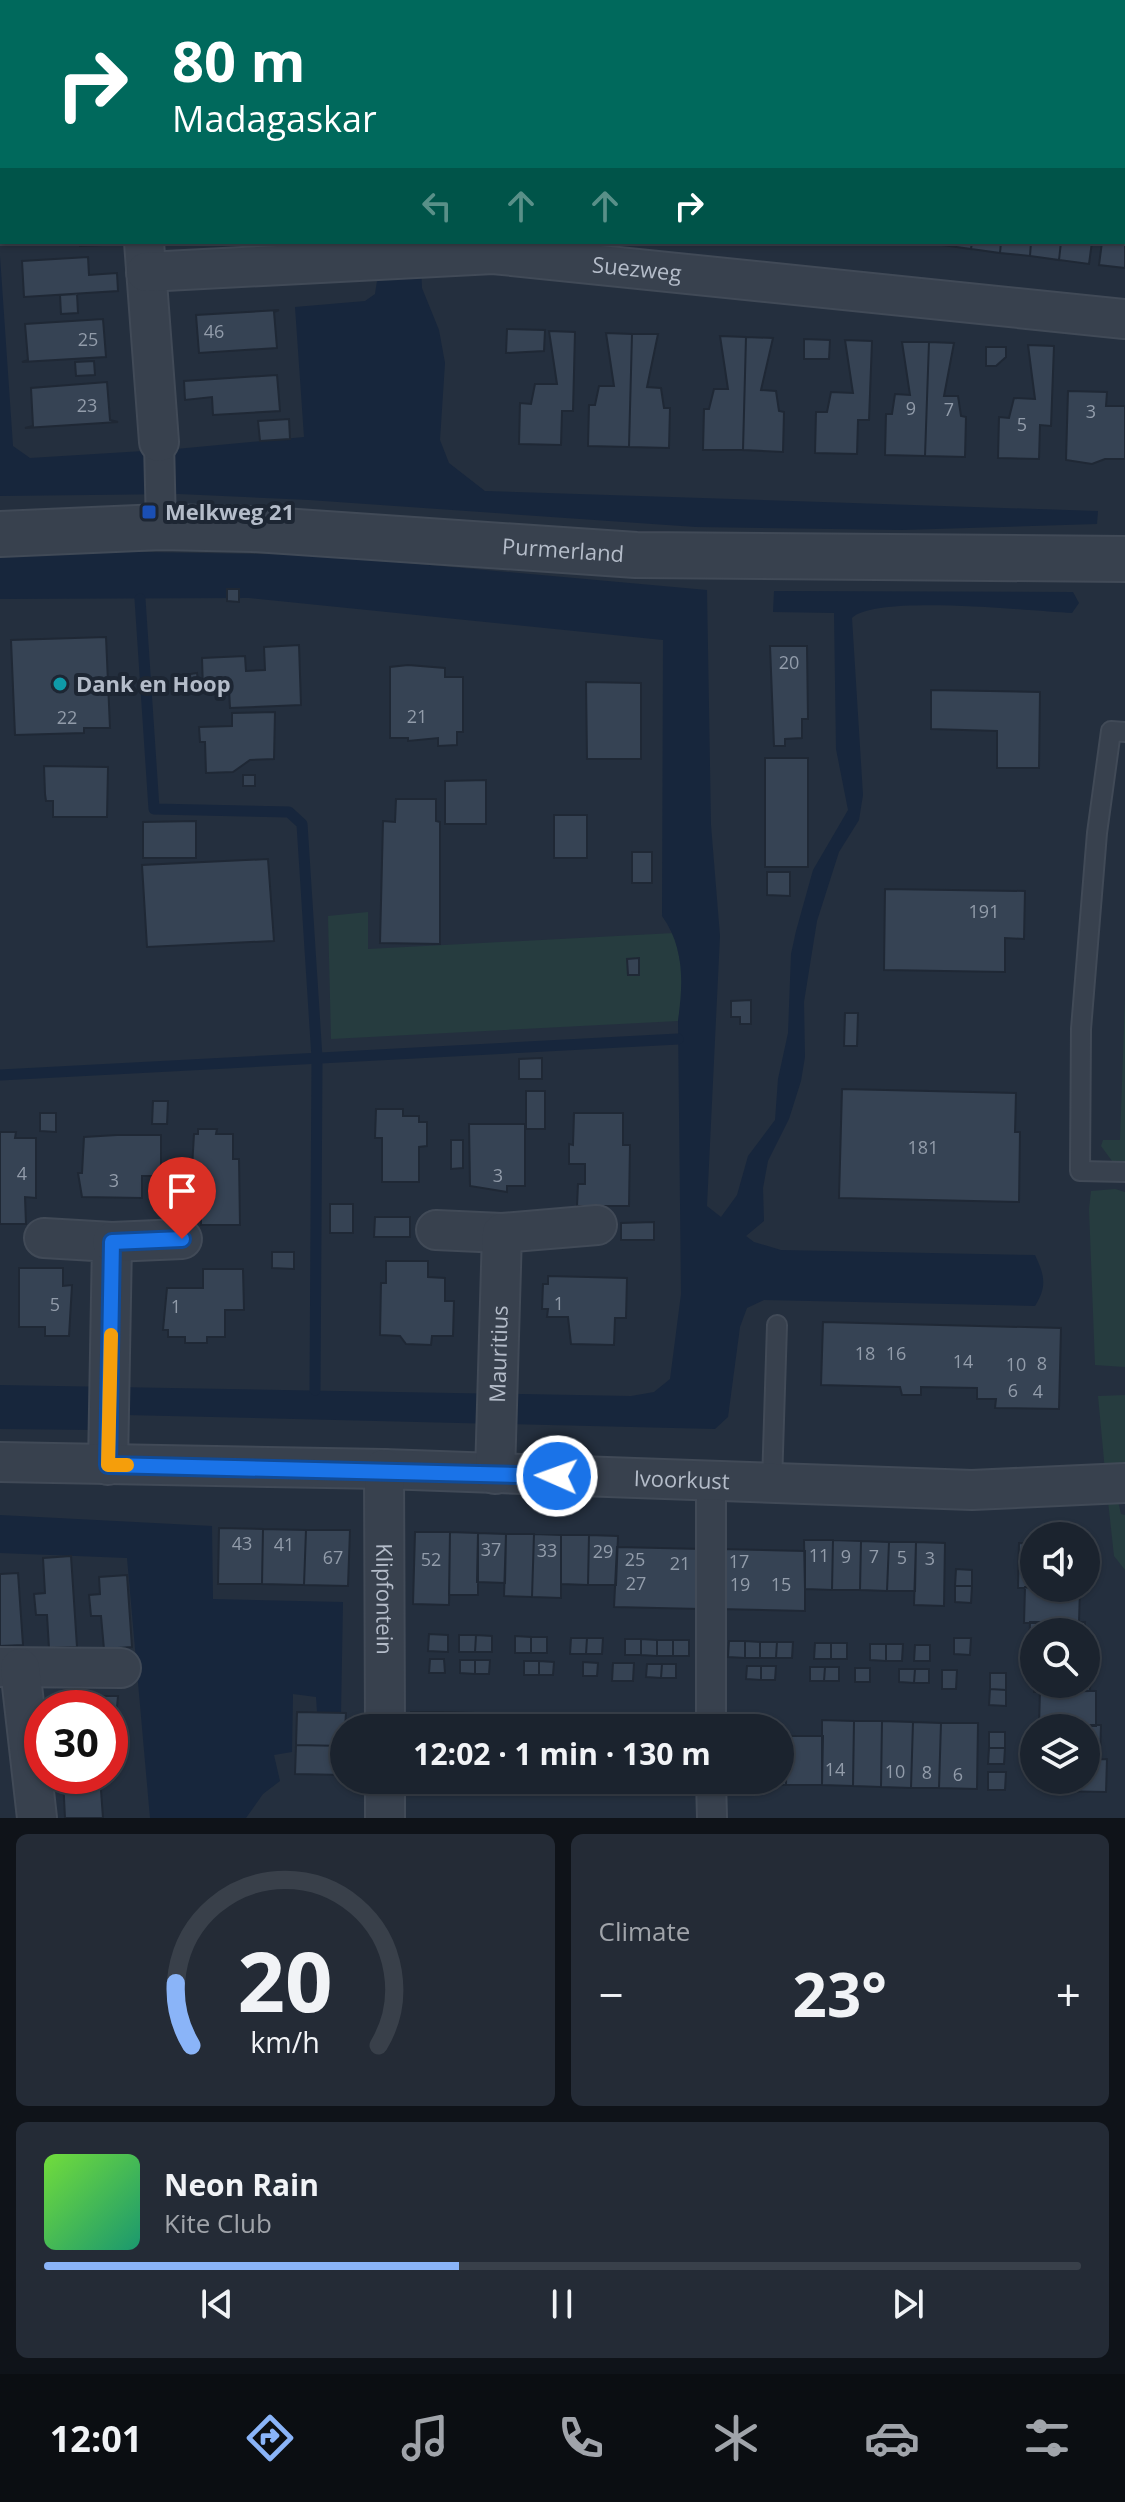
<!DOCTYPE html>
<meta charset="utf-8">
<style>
body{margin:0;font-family:"Open Sans",sans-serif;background:#242b36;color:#f1f3f6;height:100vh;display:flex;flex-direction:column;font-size:30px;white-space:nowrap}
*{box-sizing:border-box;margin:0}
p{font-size:26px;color:#a0a4aa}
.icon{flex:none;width:44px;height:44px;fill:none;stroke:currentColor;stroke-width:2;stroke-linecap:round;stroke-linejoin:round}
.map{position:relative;height:1818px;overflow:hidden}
.sheet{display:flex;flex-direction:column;gap:16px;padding:16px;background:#0f1319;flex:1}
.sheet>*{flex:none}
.banner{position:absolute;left:0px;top:0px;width:1126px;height:244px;box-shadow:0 2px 6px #0004,0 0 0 2px #39404a;background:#00695c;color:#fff;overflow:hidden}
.fabs{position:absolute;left:1020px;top:1522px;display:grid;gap:16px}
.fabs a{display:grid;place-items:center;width:80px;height:80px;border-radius:50%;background:#1b232e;box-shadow:0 2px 6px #0004,0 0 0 2px #39404a;font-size:40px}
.speed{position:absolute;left:24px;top:1690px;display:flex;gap:16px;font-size:40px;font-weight:700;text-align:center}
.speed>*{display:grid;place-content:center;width:104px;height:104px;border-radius:50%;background:#1b232e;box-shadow:0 2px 6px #0004,0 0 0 2px #39404a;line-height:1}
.speed .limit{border:12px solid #d22;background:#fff;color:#111}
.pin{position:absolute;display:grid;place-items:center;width:68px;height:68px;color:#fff;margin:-82px -34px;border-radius:50% 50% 50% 0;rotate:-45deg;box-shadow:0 0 8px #0007}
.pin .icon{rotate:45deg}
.me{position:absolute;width:88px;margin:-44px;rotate:272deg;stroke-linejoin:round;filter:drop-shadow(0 0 6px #0008)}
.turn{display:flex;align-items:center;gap:28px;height:168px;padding:0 40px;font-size:36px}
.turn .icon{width:104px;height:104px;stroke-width:2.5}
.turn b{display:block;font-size:56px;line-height:68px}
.lanes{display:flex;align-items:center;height:76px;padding:0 40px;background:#0003;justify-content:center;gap:40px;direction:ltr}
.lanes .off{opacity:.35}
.big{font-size:60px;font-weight:700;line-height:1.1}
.sheet .tile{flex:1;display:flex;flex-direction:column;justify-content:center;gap:12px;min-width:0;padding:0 28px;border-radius:12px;background:#242b36}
.sheet .dial{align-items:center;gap:0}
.dial svg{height:208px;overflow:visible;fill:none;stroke:#39404a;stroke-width:7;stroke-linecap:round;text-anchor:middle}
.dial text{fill:#f1f3f6;stroke:none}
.song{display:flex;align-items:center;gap:24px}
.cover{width:96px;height:96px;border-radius:12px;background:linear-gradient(135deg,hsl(100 70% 55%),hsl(160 70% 35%))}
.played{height:8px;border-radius:4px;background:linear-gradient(90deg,#8ab4f8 40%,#39404a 40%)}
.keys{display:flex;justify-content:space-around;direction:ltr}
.heat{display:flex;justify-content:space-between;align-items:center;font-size:44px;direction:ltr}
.sheet .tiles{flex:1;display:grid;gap:16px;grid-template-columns:1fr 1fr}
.tile:last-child{grid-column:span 2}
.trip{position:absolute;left:330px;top:1714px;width:464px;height:80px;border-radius:40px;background:#1b232e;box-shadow:0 2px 6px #0004,0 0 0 2px #39404a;font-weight:700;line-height:80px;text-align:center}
.menu{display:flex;height:128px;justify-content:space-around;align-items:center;background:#0b0e12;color:#a0a4aa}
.menu .icon{width:56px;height:56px}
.menu .selected{color:#8ab4f8}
.menu b{font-size:36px;color:#f1f3f6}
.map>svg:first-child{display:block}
</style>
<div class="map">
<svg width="1125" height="1818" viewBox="0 0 1125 1818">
<rect width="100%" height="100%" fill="#242f3e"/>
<path fill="#263c3f" d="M368,912V949L674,933L684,980L678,1021L331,1039L328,916Z
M1125,997V1162L1112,1161L1101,1146L1103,1140H1120Z
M1115,1189L1125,1192V1367L1095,1365L1089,1209L1091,1191Z
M1125,1395V1470L1105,1471L1098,1396Z
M1108,1501H1118L1121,1514L1125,1515V1570L1114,1556Z"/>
<path fill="#17263c" d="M276,0H565L276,2Z
M420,242L422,288L439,330L445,363L440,440L449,463L485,491L1098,511L1097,524L902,530L696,527L309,500L179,494L0,496V256L13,446L30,458L176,449L304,437L295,307L365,301L375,294L378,274Z
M88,551L318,555L707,590L711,825L720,936L707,1206L721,1217L737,1195L748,1156L775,1120L778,1079L788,1033L791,954L796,931L813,870L848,810L836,749L834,613L773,612L774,591L1073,592L1079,603L1072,613C1031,611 876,594 852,618L863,795L859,820L839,852L817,921L804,1002L805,1057L801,1081L789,1119L768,1161L763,1188L764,1221L746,1236L754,1242L781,1250L1035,1255C1045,1276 1047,1287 1035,1306L764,1300L747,1308L740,1327L728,1417L715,1429L126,1415L97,1430L0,1429V1385L631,1396L654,1392L670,1379L681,1294L678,1021C683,984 685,948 662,916L663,640L249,598L0,599V555Z
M0,1515L212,1526L213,1599L343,1602L341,1713L317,1712L316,1697L293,1694L292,1752L274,1755L280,1781L263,1794L246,1818H150L127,1558L0,1553Z"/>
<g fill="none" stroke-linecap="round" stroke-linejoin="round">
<path stroke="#17263c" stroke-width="11" d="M140,599L154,809L289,812L302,824L317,1058L315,1390
M0,1075L678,1039"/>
</g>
<path fill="#364354" stroke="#1f2835" stroke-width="2" d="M3,0H81V2H3Z
M574,0H615L573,2Z
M704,0H737L704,2Z
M737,0H775L736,2Z
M883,0H917L883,2Z
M1124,21H1125V91H1124Z
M1125,227V268L1099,265L1102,242H1124Z
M80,242H101V245L80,246Z
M942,242H972L971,249L942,245Z
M972,242H1001L1000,253L971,249Z
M1001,242H1031L1030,256L1000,253Z
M1031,242H1061L1059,260L1030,256Z
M1061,242H1092L1089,264L1059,260Z
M88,257L89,275L117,273L118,291L24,297L22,261Z
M77,294L78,313L61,314L60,295Z
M279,310L274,312L277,348L199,353L196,315Z
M103,319L106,357L22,362L28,360L25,324Z
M507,329L545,330L544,351L506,353Z
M549,331L575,332L573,411H562L561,445L519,444L520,403L531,404L535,384H557Z
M606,333L632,334L629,447L588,446L589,405H595L599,386H614Z
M632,334H658L647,387L661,388L664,408H670L669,448L629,447Z
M720,336L746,337L743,450H703L704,409H709L714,389H728Z
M746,337L773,338L761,390L776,391L779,411L784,412L783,452L743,450Z
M804,339L830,340L829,359H804Z
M845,340L872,341L869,420H858L857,454L815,453L816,412H827L831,392L853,393Z
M902,342H929L925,456L885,455L886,414H892L895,394L910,395Z
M929,342L954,343L944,396H958L961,416L966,417L965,457L925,456Z
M1028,345L1054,346L1051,426L1040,425L1039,459L998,458L999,417L1009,418L1014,398L1035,399Z
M986,347H1006V357L996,366H986Z
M94,361L95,375L76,376L75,362Z
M277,375L280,411L213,415L212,397L185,400L184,381Z
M107,382L110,420L118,422L25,428L33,426L31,388Z
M1068,391L1107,392L1106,406H1125V459H1105L1092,464L1066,460Z
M289,419L290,439L260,441L258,421Z
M227,589H239V602L227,601Z
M106,637L110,728H84V733L15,735L11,640Z
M299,645L301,705L230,708L229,689L203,690L202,658L245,656L246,671L265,670L264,647Z
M770,646H807L808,719H802V738L785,739V746H774Z
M408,665L445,668V677H463V732H457V745L438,746V738L408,741V738H390V667Z
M197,673L199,688L185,689L184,675Z
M586,682L641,683V759H587Z
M931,690L1040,692L1039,768H997V731L931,729Z
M275,712L274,759L250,760L233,772L206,773L205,742H200L199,727L232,726V713Z
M765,758H808V867H765Z
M44,766L108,767L107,817H53V801H46L45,794Z
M243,775H255V786H243Z
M486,780V824H445V781Z
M396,799H436V821L440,822V944L380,943L383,821L395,822Z
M554,815H587V858H554Z
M196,821V858H143V822Z
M632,852H652V883H632Z
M268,859L274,941L147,947L142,865Z
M767,872H790V896L767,895Z
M885,889L1025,891L1024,939L1005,938V972L884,970Z
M639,958V975H628L627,959Z
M751,1000V1024H740V1017H731V1001Z
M845,1013H858L857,1046H844Z
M542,1058V1079H519V1059Z
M842,1089L1016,1093L1015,1132H1020L1019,1202L839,1198Z
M526,1091H545V1129H526Z
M153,1101H168L167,1124H152Z
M376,1109H403V1116H419V1122H427V1146L419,1147V1182H382V1138H375Z
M40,1113H56V1132L40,1131Z
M574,1113H623V1145H630L629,1206H577L578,1184H585V1164H569V1144L573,1145Z
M469,1124H525V1186H507V1192L470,1186Z
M198,1129H217L216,1134H233V1159H239L240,1225H201V1202H190L194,1134H198Z
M0,1132H16L15,1138H36V1198L25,1197L26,1224H0Z
M117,1135H161V1176H142V1198L82,1197L78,1173H82L84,1137Z
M451,1140H463V1168L451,1169Z
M330,1204H353V1233H330Z
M375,1217H410V1237H374Z
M654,1222V1240H621V1223Z
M272,1252H294V1269L272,1268Z
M386,1261H428V1277L445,1278V1301H454L453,1336H432L431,1345L406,1344L400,1336L380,1335L381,1283H386Z
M19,1268H63V1286L72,1285L69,1336H45V1327H19Z
M203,1269H243L244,1310H225V1337H207V1343H185V1337H168V1330H163L167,1288H203Z
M548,1276L627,1278L626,1318H615L614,1345L571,1344L568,1317H547L548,1309H542L543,1284H548Z
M823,1322L1061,1328L1059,1409L995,1408L996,1399H977V1388L921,1387V1395H902L900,1387L821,1385Z
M219,1528L263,1529L262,1584H218Z
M263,1529L306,1530L304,1585L262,1584Z
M306,1530H350L348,1586L304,1585Z
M415,1532H450L449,1605L413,1604Z
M450,1532L478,1533V1595H449Z
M478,1533L506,1534L505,1583L477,1582Z
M506,1534H534L532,1597L504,1596Z
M534,1534L561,1535V1598L532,1597Z
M561,1535H589L588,1585L561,1584Z
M589,1535L618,1536L616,1585H588Z
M804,1540H833L832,1590L805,1589Z
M833,1540L861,1541L860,1590H832Z
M861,1541L889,1542L887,1591L860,1590Z
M889,1542H916L915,1591H887Z
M916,1542L945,1543L944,1606L914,1605Z
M1019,1543L1034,1544V1587L1018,1588Z
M617,1547L703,1549L701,1609L614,1607Z
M719,1549L805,1551V1611L718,1609Z
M71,1556L77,1647L49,1648L47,1615H36L34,1594L45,1593L43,1558Z
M956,1569L972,1570V1586H955Z
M18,1573L23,1645L0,1646V1574Z
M127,1575L132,1647L104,1649L101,1616H91L89,1595L100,1594L99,1577Z
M955,1586H972L971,1603L955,1602Z
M1025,1587L1080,1588L1079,1623H1024Z
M1030,1622H1085V1632H1034V1657H1029Z
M429,1634L448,1635V1652L428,1651Z
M459,1635H476L475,1652H459Z
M476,1635L492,1636V1652H475Z
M515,1636L531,1637V1653H515Z
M531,1637H547V1653H531Z
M571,1638H587L586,1654H570Z
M587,1638H603L602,1654H586Z
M954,1638H971L970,1655L954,1654Z
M625,1639H641V1655H625Z
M641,1639L657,1640V1656L641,1655Z
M657,1640H673V1656H657Z
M673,1640H689V1656H673Z
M729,1641H745V1658L728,1657Z
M745,1641L760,1642V1658H745Z
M760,1642H777L776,1658H760Z
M777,1642H793L792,1658H776Z
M815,1643H831V1659H814Z
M831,1643H847V1659H831Z
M870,1644H886V1661L870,1660Z
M886,1644H903L902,1661H886Z
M915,1645H930V1661H914Z
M1086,1656H1091L1090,1691L1034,1692V1684H1086Z
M430,1659H444L445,1673H429Z
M460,1660H475V1674L460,1673Z
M475,1660H490L489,1674H475Z
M524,1661H539V1675H524Z
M539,1661L554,1662L553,1675H539Z
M583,1662L598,1663L597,1676H583Z
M613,1663H634L633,1681H612Z
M647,1664H662L661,1678L646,1677Z
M662,1664H676V1678H661Z
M747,1666H761V1680L746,1679Z
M761,1666H776L775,1680H761Z
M810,1667H825L824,1681H810Z
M825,1667H839V1681H824Z
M855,1668H870V1682H855Z
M899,1669H915L914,1683L899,1682Z
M915,1669H929V1683H914Z
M942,1670H957L956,1689H942Z
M990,1673H1006V1690L990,1689Z
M990,1689L1006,1690V1706L989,1705Z
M1040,1690L1096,1691V1726H1039Z
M98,1696L99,1708H66L65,1698Z
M102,1696H118L117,1707H102Z
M297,1712L346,1713L344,1746L296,1745Z
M411,1712H443V1728H411Z
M443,1712L474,1713V1728H443Z
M474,1713H502V1728H474Z
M502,1713L538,1714V1728H502Z
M538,1714L567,1715V1728H538Z
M616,1716H631V1728H616Z
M631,1716L660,1717V1728H631Z
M660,1717H692V1728H660Z
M723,1718L761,1719V1728H723Z
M822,1720L854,1721L853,1786L822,1785Z
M854,1721H882L881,1787L853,1786Z
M882,1721L913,1722L911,1788L881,1787Z
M913,1722L941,1723L939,1788H911Z
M941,1723H978L977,1789L939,1788Z
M1046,1725H1101L1100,1760H1086V1728H1045Z
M989,1732H1005V1748H989Z
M780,1736H787L786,1785L759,1784V1780H780Z
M787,1736H823L822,1785H786Z
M296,1745L344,1746V1775L295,1774Z
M989,1748H1005L1004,1764H988Z
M1107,1759L1106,1792L1050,1791V1780H1086V1760Z
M988,1772H1006L1005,1790H988Z
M100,1776L103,1818H65L63,1778Z
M659,1780H691V1783L659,1782Z
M722,1780H759V1784L722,1783Z"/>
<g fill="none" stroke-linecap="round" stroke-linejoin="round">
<g stroke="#414a57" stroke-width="22">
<path id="service" d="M1125,732L1111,731L1097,833L1081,1029L1080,1171L1125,1172
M772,1483L777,1325"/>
</g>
<g stroke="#414a57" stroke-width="32">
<path id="pedestrian" d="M159,442L161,527
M711,1728V1481
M711,1780L712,1818"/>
</g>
<g stroke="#414a57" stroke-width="42">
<g id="minor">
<path d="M125,0V2"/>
<path d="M144,242L159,442"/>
<path id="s1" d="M146,272L493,254L1125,319"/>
<path d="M436,1230L502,1233"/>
<path d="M44,1238L112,1242L108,1465"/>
<path d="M112,1242L182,1239"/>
<path id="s2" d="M0,1462L384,1469L972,1490L1125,1483"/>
<path id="s3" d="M384,1469L385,1728"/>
<path id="s4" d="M495,1474L502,1233L597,1225"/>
<path d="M0,1667L121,1668"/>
<path d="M20,1668L37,1818"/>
<path d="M385,1780V1818"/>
</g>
</g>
<g stroke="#414a57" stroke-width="48">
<g id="tertiary">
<path id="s5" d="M0,534L161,527L253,529L636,555L1125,559"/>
</g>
</g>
<use href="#service" stroke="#38414e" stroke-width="18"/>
<use href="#pedestrian" stroke="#38414e" stroke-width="28"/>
<use href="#minor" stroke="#38414e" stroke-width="38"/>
<use href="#tertiary" stroke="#38414e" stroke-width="44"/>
</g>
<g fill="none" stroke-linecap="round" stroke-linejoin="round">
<g stroke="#114b97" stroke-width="20">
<path id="route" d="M182,1239L112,1242L108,1465L557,1476"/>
</g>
<use href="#route" stroke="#1a73e8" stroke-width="14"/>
<path stroke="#f59e0b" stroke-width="14" d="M111,1335L108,1465H127"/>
</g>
<rect fill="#1a4fb4" stroke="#1d2633" stroke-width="3" x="141" y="504" width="16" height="16" rx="4"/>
<circle fill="#0f9aa8" stroke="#1d2633" stroke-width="3" cx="60" cy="684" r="8"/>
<g text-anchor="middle" stroke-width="8" stroke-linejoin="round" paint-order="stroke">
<g font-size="18" fill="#929caa">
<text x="214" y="338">46</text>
<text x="88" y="346">25</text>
<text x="87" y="412">23</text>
<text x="911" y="415">9</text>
<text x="949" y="416">7</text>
<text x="1091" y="418">3</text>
<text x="1022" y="431">5</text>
<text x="789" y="669">20</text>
<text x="417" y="723">21</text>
<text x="67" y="724">22</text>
<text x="984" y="918">191</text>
<text x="923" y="1154">181</text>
<text x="22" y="1180">4</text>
<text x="498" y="1182">3</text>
<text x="114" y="1187">3</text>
<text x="559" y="1310">1</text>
<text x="55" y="1311">5</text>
<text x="176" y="1313">1</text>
<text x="865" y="1360">18</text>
<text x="896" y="1360">16</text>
<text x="963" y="1368">14</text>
<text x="1042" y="1370">8</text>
<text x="1016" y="1371">10</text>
<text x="1013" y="1397">6</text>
<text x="1038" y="1398">4</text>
<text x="242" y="1550">43</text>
<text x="284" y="1551">41</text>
<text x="491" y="1556">37</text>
<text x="547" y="1557">33</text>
<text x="603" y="1558">29</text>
<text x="819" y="1562">11</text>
<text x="846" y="1563">9</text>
<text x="874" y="1563">7</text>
<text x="333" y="1564">67</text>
<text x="902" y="1564">5</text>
<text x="930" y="1565">3</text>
<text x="431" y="1566">52</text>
<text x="635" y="1566">25</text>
<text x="739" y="1568">17</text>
<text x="680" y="1570">21</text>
<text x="636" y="1590">27</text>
<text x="740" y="1591">19</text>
<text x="781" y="1591">15</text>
<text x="835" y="1776">14</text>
<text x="895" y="1778">10</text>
<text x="927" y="1779">8</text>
<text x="958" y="1781">6</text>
</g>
<g font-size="22" fill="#b4bcc9" stroke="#1d2633">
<text dy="8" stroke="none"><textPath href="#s1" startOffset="492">Suezweg</textPath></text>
<text dy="8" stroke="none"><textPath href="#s5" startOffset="564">Purmerland</textPath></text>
<text dy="8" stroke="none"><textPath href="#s4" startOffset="120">Mauritius</textPath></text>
<text dy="8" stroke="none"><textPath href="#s2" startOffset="682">Ivoorkust</textPath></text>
<text dy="8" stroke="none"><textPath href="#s3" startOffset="130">Klipfontein</textPath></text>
</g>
<g font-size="22" font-weight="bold" fill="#b4bcc9" stroke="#1d2633" text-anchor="start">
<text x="165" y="520">Melkweg 21</text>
<text x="76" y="692">Dank en Hoop</text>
</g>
</g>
</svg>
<div class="fabs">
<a><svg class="icon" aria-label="sound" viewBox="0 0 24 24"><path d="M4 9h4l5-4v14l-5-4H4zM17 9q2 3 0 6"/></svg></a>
<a><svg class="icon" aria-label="search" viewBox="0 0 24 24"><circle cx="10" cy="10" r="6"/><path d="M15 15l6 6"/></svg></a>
<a><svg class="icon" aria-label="layers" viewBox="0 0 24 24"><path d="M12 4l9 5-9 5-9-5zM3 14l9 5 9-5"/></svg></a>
</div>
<div class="speed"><div class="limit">30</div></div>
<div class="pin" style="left:182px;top:1239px;background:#d93025"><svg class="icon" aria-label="arrive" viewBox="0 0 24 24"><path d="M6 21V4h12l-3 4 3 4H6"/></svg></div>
<svg class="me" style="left:557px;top:1476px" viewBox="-20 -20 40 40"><circle r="17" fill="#1a73e8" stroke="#fff" stroke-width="3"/><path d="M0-11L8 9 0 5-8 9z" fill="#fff"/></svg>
<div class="trip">12:02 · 1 min · 130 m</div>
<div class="banner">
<div class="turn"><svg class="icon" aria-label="right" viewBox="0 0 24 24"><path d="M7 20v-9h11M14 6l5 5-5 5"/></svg><div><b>80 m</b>Madagaskar</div></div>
<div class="lanes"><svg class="icon off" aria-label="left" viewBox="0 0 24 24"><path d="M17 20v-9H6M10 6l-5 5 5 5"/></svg><svg class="icon off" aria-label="ahead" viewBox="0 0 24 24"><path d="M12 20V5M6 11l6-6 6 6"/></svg><svg class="icon off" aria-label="ahead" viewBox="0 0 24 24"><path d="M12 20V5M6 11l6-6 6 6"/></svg><svg class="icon" aria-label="right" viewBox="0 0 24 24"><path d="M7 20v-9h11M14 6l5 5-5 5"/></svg></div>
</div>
</div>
<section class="sheet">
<div class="tiles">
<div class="tile dial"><svg viewBox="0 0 100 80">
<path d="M14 69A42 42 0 1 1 86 69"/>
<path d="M14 69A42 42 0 0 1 8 45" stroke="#8ab4f8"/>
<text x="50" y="56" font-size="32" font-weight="700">20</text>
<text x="50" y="72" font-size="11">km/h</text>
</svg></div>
<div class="tile"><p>Climate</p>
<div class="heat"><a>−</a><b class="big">23°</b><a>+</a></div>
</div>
<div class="tile">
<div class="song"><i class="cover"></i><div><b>Neon Rain</b><p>Kite Club</p></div></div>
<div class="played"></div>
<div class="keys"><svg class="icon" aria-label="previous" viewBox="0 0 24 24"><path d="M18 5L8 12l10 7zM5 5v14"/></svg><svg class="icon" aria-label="pause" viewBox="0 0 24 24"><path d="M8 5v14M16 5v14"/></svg><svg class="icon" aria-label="next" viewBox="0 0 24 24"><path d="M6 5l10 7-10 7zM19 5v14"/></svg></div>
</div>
</div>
</section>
<nav class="menu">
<b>12:01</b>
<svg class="icon selected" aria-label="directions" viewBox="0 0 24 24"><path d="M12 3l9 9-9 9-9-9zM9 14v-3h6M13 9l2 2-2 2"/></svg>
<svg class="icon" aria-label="music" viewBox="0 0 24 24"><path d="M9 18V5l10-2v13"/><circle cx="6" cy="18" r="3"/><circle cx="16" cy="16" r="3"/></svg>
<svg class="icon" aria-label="phone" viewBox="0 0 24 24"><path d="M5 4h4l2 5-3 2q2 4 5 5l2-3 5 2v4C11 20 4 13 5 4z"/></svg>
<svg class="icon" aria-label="climate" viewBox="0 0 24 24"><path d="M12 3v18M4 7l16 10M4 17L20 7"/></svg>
<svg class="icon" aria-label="car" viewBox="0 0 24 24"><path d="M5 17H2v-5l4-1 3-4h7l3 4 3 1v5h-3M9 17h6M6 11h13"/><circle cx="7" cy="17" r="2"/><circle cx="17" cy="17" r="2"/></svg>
<svg class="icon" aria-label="filters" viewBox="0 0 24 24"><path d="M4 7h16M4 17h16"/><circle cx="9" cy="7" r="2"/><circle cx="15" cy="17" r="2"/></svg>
</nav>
